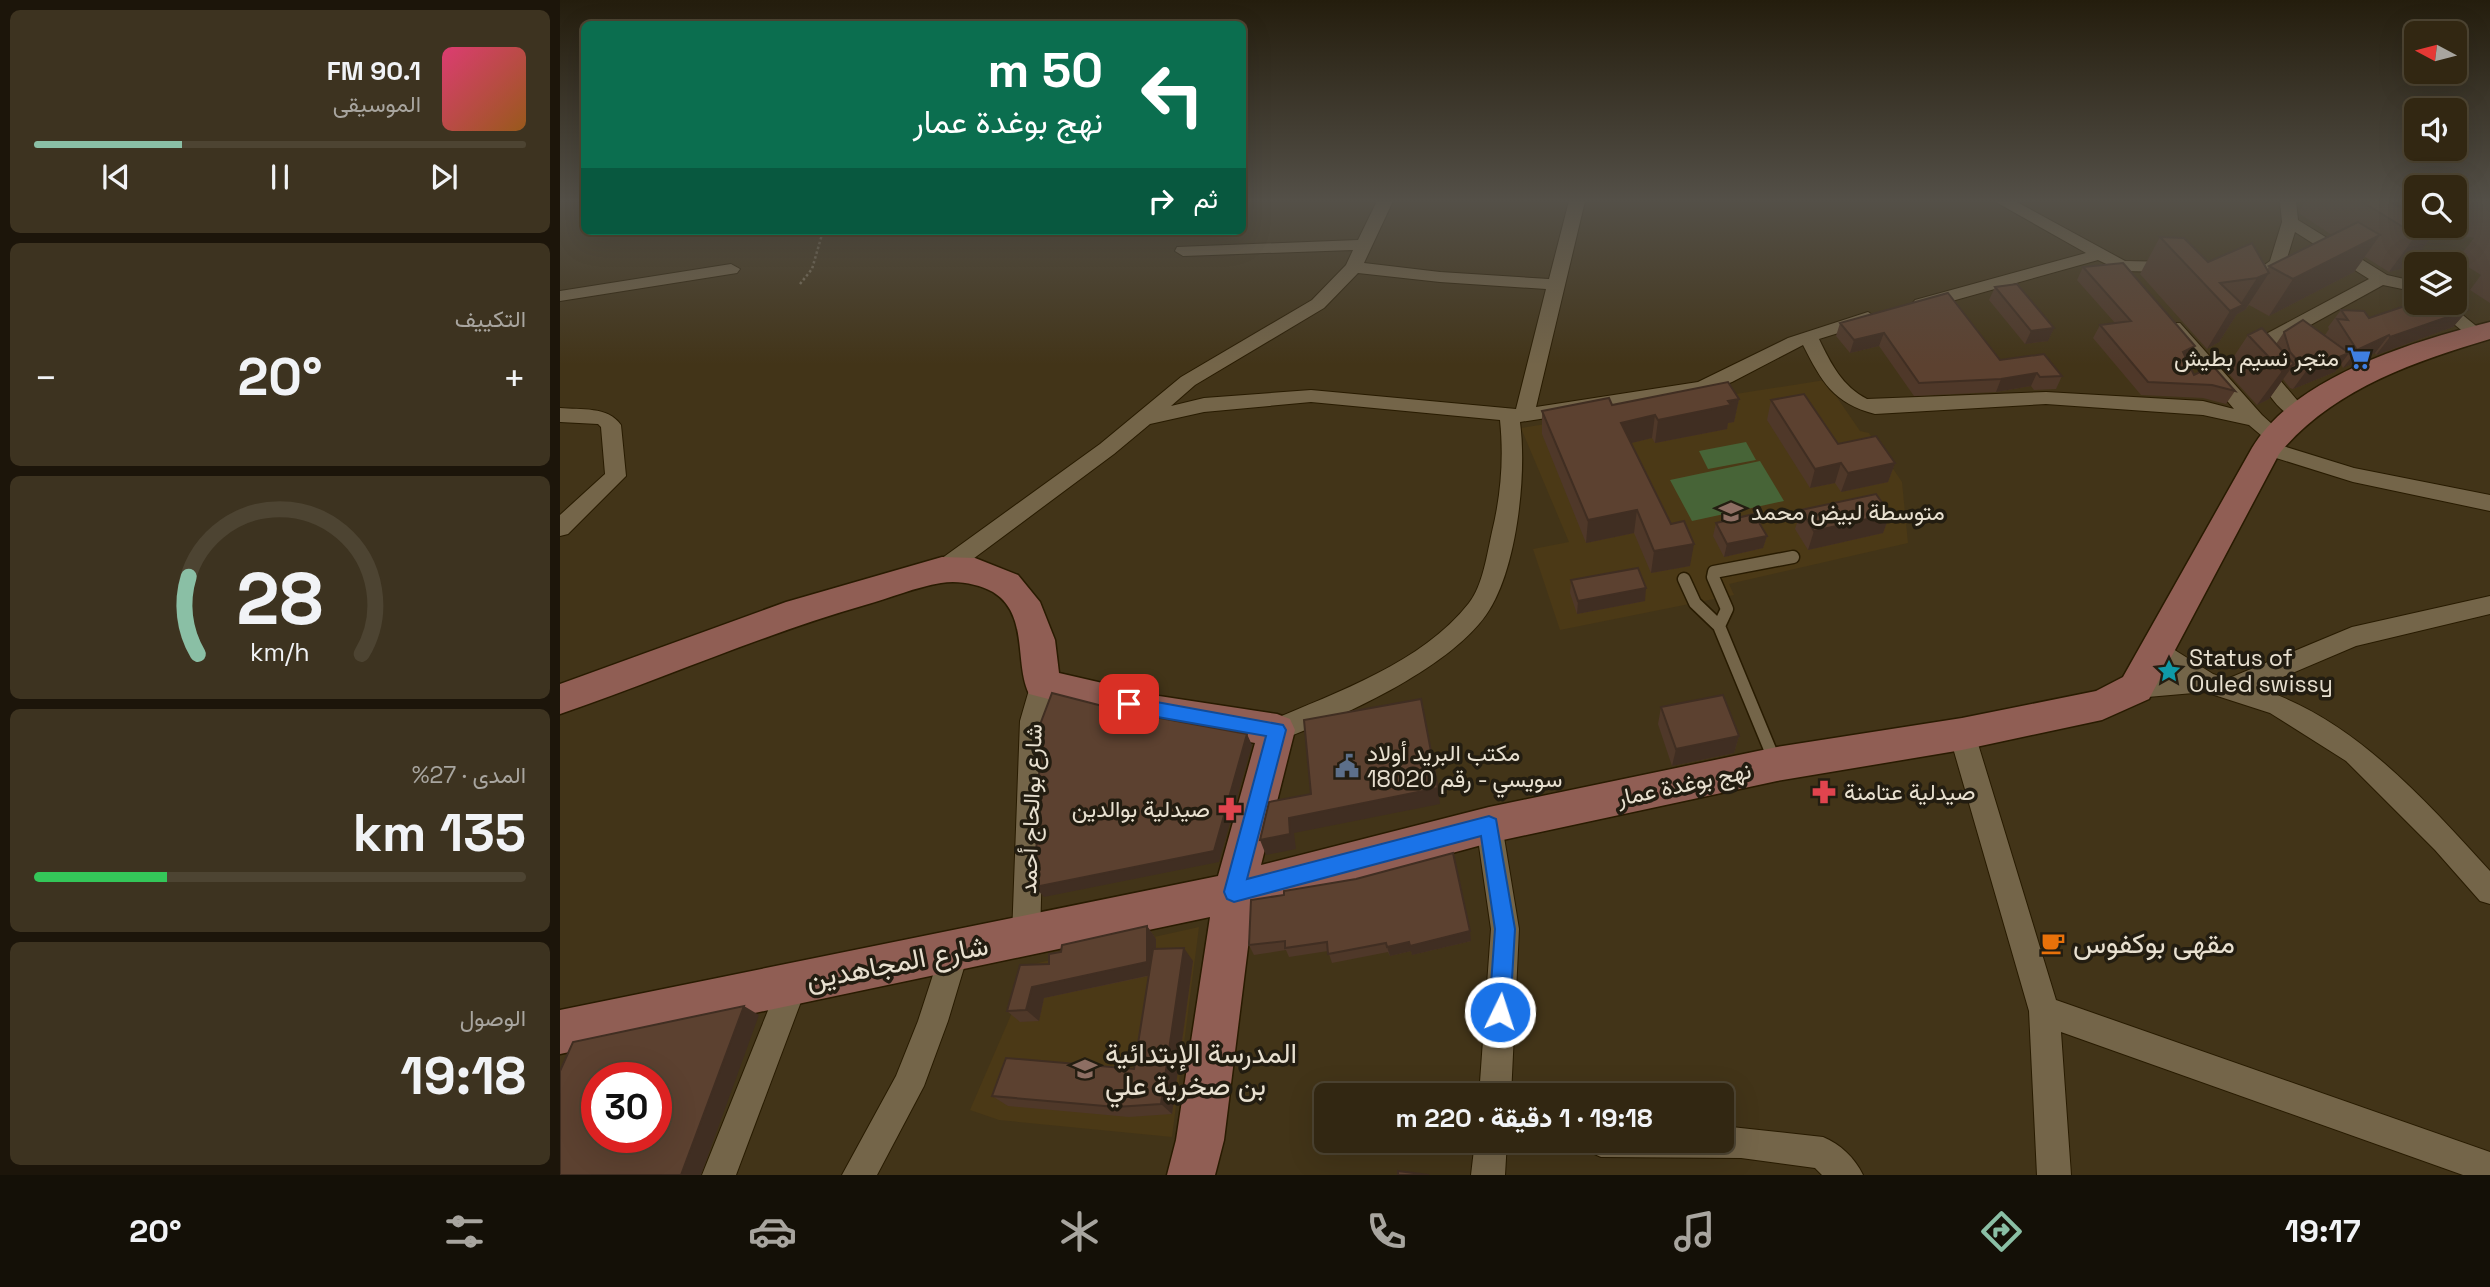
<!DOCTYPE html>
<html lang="ar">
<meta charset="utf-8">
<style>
body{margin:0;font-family:"Space Grotesk",Vazirmatn,sans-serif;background:#3d3320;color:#f1f3f6;direction:rtl;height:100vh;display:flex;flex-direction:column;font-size:26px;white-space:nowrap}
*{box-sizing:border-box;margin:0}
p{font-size:23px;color:#a8a59f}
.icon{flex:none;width:38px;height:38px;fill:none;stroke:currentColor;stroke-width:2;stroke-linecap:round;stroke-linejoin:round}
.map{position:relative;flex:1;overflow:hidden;direction:ltr}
.side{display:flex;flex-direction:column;gap:10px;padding:10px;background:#1c150a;width:560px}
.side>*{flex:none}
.banner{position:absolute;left:21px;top:21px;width:665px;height:214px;border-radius:10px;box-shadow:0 7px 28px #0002,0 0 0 2px #4d4432;direction:rtl;background:#0b6e4f;color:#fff;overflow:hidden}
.needle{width:46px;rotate:277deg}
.fabs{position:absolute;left:1844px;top:21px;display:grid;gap:14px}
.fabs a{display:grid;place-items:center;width:63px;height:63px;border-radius:10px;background:#322712;box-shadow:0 7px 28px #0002,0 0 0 2px #4d4432;font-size:35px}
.speed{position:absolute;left:21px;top:1062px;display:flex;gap:14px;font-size:35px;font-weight:700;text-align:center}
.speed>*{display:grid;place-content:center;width:91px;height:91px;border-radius:50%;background:#322712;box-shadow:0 7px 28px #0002,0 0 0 2px #4d4432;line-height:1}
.speed .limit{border:10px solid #d22;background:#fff;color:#111}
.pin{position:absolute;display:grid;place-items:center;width:60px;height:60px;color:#fff;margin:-30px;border-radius:14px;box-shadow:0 4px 10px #0006}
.me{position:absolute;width:77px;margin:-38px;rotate:4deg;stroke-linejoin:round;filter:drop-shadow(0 0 5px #0008)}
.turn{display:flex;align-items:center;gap:24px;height:147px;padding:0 28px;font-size:32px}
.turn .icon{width:91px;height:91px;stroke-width:2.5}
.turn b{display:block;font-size:49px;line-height:60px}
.then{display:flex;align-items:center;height:66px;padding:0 28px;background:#0003;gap:14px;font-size:26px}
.big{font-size:52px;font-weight:800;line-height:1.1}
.side .card{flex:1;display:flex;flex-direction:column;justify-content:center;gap:10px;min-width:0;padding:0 24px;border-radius:10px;background:#3d3320}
.side .dial{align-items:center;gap:0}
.dial svg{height:182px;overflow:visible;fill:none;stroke:#4d4432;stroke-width:7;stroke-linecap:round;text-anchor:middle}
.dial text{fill:#f1f3f6;stroke:none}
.song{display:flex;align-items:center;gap:21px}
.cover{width:84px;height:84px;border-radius:10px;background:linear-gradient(135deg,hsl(340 70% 55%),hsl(30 70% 35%))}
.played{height:7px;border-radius:4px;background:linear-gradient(90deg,#8abfa5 30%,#4d4432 30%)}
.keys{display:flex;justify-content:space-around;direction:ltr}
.heat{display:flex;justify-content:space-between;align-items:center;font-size:38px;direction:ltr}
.charge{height:10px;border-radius:5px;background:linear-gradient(90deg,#34c759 27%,#4d4432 0)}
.trip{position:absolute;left:754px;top:1083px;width:420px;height:70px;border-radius:10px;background:#322712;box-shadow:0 7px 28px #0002,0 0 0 2px #4d4432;font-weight:800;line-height:70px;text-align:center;direction:rtl}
.tab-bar{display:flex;height:112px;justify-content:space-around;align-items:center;background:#141007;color:#a8a59f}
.tab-bar .icon{width:49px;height:49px}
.tab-bar .current{color:#8abfa5}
.tab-bar b{font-size:32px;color:#f1f3f6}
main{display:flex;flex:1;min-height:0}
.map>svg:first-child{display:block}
</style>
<main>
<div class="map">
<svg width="1930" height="1175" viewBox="0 0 1930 1175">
<rect width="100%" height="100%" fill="#423418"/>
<path fill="#4b3916" d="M1265,380L1300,431L1309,433L1342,482L1348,543L1169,584L1174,595L1000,630L973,549L1009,542L961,428Z
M639,927L612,1137L439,1120L410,1110L473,964Z"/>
<path fill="#476437" d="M1186,442L1196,460L1148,469L1139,451Z
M1200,461L1224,501L1132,521L1110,480Z"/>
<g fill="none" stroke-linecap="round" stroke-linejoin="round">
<g stroke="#281b01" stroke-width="15">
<path id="service" d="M1124,579L1135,603L1159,626L1216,764
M1159,626L1167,609L1153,577L1154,572L1233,557"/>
</g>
<g stroke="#281b01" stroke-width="2">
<path id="minor" d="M817,201H833L804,263L880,272L989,279L1009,201H1025L976,407L1138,382L1228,338L1308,312L1317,318L1314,322L1259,339C1271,364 1282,386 1307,399L1486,392L1643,401L1674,409L1608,331L1605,327L1608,323H1620L1702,415L1725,436L1722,441H1708L1689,425L1643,415L1486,404L1315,414C1273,403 1262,382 1243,345L1172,382L1141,394L960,422C967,474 957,571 926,615C887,670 780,718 717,741L708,738L704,730L708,722C776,692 861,664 909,603C923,585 927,554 932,532C941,495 944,458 940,420L751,402L644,412L590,424L554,454L390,576L382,579L374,576L371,570L374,564L540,444L621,377L752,300L786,265L793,250L623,256L615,251L617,247L798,240ZM798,273L880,282L986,289L956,409L751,390L644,398L611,406L635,385L764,308Z
M1434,201H1455L1565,261L1614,262L1623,267L1614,272L1561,271L1538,260L1367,308H1355L1352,304L1355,300L1526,253Z
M1720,201H1736L1738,220L1827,275L1857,282V292L1823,285L1707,349L1714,373L1748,413L1745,418C1720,425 1690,368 1689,346L1691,342L1809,279L1735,232L1724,268L1706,276L1687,275L1684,271L1687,267L1703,266L1710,261L1722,222Z
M1895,209L1930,231V244L1895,222Z
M1830,239L1836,240L1871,264H1857L1856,268L1824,248L1822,244Z
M171,264L180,269L177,273L0,301V291Z
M1868,303H1888L1926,334L1917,340L1911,338Z
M0,408C21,410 48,406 61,425L66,476L8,534L0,536V515L45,474L41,427L38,424L0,422Z
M1707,441L1794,468L1930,495V511L1793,482L1700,453L1697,448L1700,443Z
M1930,596V614L1796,646L1697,688C1792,717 1864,799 1930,871V904L1920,901L1875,850L1786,761L1710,713L1645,692L1576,698L1567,695L1564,688L1567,681L1615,674L1589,656L1585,649L1589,642L1597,639L1653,674L1667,679L1792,627Z
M482,673L491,676L494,683L486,721L480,936L476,946L466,950L456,946L452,936L460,721L473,676Z
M1402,723L1411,726L1415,734L1496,1000L1930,1152V1175H1903L1501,1032L1511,1175H1477L1469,1011L1389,734L1393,726Z
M929,813L939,816L942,825L959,929L951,1096H919L931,929L916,825L919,816Z
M394,937L404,941L409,951L388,1021L364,1086L317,1175H282L336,1076L358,1021L384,941Z
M233,968L243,973L248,983L176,1175H142L223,973Z
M1162,1126L1263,1137C1280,1144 1295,1158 1303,1175H1262L1255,1168L1181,1158L1041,1157L1030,1152L1025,1141H1162Z
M915,1141H947L945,1175H911Z"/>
</g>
<g stroke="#281b01" stroke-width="3">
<path id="secondary" d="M1930,322V339C1853,362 1771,390 1719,454L1589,699L1542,720L1402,750L1217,781L929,843L693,907L664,1140L655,1175H607L616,1140L650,917L0,1054V1010L658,876L695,743L569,720L469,694C454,662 469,614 433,592C418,584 398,580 381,583C356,587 330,598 305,605C201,635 102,679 0,714V684L226,602L382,557L415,558L458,575L480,602L495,640L499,673L599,696L717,714L730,719L735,730L701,865L929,807L1217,747L1402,718L1536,691L1563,677L1692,448C1734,377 1854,341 1930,322Z"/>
</g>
<path stroke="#847962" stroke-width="2.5" stroke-dasharray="2.5 2.5" stroke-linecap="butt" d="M240,284L252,269L263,231"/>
<use href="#service" stroke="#746549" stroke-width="12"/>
<use href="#minor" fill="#746549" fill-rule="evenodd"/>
<use href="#secondary" fill="#905e54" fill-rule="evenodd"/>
</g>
<path fill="#4f3829" d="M1745,201H1857V226L1877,235L1872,236L1849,267L1829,272L1805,257L1794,272L1709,316L1689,305L1685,310L1677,314L1659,342L1647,349L1580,274L1600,237L1648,262L1707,270L1709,266L1772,235L1740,214V210Z
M1895,201H1930V303L1910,290L1921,275L1897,260L1914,238L1888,232L1892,226H1895V222L1905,209Z
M1523,267L1635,346L1626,359L1634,375L1675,391L1666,404L1643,398L1581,395L1533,338L1540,325L1555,323L1517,280Z
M1435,287L1494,328L1488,341L1465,344L1429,300Z
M1781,310L1809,318L1908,310L1893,327L1816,355L1815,353L1783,368L1781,364L1775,372L1733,389L1730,388L1723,379L1709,399L1697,405L1665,370L1688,335L1716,344L1724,332L1765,335L1769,329L1768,327Z
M1280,323L1440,360L1502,376L1496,389L1474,390L1471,386L1436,392L1354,396L1319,346L1290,353L1276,336Z
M1179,399L1174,422L1168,423L1167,429L1095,443L1092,438L1071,443L1130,566L1091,573L1074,533L1026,543L982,434V411L1052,405Z
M1211,400L1278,444L1335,463L1328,482L1281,492L1275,483L1250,488L1207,420Z
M1241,510L1330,514L1323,533L1248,550L1235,529Z
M1156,523L1207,536L1203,548L1164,557L1153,536Z
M1011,580L1085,601L1017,614L1010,593Z
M1101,707L1179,736L1174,753L1112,766L1098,724Z
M691,900L911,941L852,955L851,951L830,956L828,952L772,963L768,951L729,957L726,950L694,955L689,945Z
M587,926L596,939V949L633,961L612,1114L569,1117L448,1106L432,1096L574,1069L589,976L484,998L479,1021L460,1022L447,1011L501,952Z"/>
<path fill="#402e22" d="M1821,201H1846L1838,212Z
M1895,201H1903L1895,211Z
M1858,226H1884L1877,235L1872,236L1849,267L1829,272L1856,235Z
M1820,235L1794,272L1709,316L1733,279Z
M1709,273L1685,310L1677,314L1659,342L1647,349L1670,311L1679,306L1697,278Z
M1908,310L1893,327L1816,355L1830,337Z
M1494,328L1488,341L1465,344L1471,331Z
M1324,333L1319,346L1290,353L1294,340Z
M1829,335L1815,353L1783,368L1797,350Z
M1635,346L1627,359L1615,365L1623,352Z
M1789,353L1775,372L1733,389L1747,370Z
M1734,364L1709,399L1697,405L1722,371Z
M1477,373L1471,386L1436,392L1441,379Z
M1179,399L1174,422L1168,423L1167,429L1095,443L1098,420Z
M1095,415L1092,438L1059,446L1061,423Z
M1281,463L1275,483L1250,488L1255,469Z
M1335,463L1328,482L1281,492L1288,473Z
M1077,510L1074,533L1026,543L1028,520Z
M1330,514L1323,533L1248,550L1254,531Z
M1207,536L1203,548L1164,557L1167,544Z
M1134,544L1130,566L1091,573L1094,551Z
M1086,588L1085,601L1017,614L1018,601Z
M687,734L692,745L659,862L484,897L475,887Z
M1179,736L1174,753L1112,766L1116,749Z
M878,788L880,804L734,833L736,849L706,855L700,840L729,818Z
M587,926L596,939V974L484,998L479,1021L466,1010L472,987Z
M910,931L911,941L852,955L851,951L830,956L827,947L849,942Z
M624,948L633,961L612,1114L601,1104Z
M184,1006L199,1015L141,1175H121Z"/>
<path fill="#5c4130" stroke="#402e22" stroke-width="2" fill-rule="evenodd" d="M1801,201H1829L1857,218V226H1870L1877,230L1856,235Z
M1798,222L1820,235L1733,279L1709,266Z
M1600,237L1624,238L1648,262L1692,243L1709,273L1697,278L1660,283L1683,305L1670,311Z
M1563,263L1635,346L1623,352L1634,375L1653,366L1675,391L1652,385L1588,382L1540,325L1571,321L1523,267Z
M1457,284L1494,328L1471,331L1435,287Z
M1388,293L1440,360L1484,354L1502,376L1480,377L1477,373L1441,379L1359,383L1324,333L1294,340L1280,323Z
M1895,300L1908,310L1830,337L1829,335L1797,350L1777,319L1788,320L1781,310L1804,311L1809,318L1857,302V303H1895Z
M1743,320L1789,353L1747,370L1744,368L1730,352L1724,332Z
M1702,328L1734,364L1722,371L1688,335Z
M1168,382L1179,399L1168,401L1171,405L1098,420L1095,415L1061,423L1111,524L1124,521L1134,544L1094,551L1077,510L1028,520L982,411L1049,398L1052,405Z
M1244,394L1278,444L1316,436L1335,463L1288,473L1281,463L1255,469L1211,400Z
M1316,494L1330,514L1254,531L1241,510Z
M1194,514L1207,536L1167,544L1156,523Z
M1078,568L1086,588L1018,601L1011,580Z
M492,693L562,711L687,734L654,851L475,887L481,722Z
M1163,695L1179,736L1116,749L1101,707Z
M861,699L878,788L729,818L730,834L700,840L709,802L751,794L744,720Z
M893,853L910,931L850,946L849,942L827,947L826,943L768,954L767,942L725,948V941L689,945L691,900L724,895V891L796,879Z
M587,926V962L472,987L466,1010L447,1011L460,965L489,964V954L501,952L502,945Z
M624,948L601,1104L556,1107L432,1096L446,1058L574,1069L593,949Z
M184,1006L121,1175H0V1071L13,1042ZM37,1078H96V1138H37Z
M838,1171L869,1175H838Z"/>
<linearGradient id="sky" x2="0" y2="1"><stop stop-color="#241d0d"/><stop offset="0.55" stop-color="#545048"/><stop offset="1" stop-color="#545048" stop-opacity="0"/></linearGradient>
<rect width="1930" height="365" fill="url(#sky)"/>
<path fill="#1a73e8" stroke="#114b97" stroke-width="2" d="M569,697L723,725L726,730L687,879L929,816L936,819L955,929L950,1012L947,1020L940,1023L932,1020L929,1012L935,929L921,836L674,902L667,899L664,892L706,736L569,712L563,709L561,704L563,699Z"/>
<defs>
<g id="supermarket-bare" transform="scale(1.89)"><path d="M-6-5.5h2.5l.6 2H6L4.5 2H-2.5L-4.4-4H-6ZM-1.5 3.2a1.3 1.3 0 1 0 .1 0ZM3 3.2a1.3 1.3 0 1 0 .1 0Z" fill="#3f7fe0" stroke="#231d11" stroke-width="2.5" paint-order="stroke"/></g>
<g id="school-bare" transform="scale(1.89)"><path d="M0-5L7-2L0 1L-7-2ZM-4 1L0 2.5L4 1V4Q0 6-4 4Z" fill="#8d6e63" stroke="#231d11" stroke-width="2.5" paint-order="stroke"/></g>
<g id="sight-bare" transform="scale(1.89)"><path d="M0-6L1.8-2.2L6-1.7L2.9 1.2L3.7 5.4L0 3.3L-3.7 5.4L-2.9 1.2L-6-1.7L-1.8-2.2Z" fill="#0f9aa8" stroke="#231d11" stroke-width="2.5" paint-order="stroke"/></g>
<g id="civic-bare" transform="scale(1.89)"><path d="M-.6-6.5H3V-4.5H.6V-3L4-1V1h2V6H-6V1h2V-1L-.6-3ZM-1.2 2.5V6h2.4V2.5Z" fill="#5c6f8a" stroke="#231d11" stroke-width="2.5" paint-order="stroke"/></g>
<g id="pharmacy-bare" transform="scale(1.89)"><path d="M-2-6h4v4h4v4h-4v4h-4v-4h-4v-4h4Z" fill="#e0444e" stroke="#231d11" stroke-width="2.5" paint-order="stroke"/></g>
<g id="cafe-bare" transform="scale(1.89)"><path d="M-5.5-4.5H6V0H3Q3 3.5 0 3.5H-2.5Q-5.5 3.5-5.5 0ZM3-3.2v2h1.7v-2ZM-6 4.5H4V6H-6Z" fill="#e8710a" stroke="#231d11" stroke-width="2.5" paint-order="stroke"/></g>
</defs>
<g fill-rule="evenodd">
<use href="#supermarket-bare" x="1799" y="358"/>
<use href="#school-bare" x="1171" y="512"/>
<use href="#sight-bare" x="1609" y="671"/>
<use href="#civic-bare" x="787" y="766"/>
<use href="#pharmacy-bare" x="1264" y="792"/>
<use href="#pharmacy-bare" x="670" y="809"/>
<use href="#cafe-bare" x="1493" y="943"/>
<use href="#school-bare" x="525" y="1069"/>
</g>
<g text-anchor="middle" stroke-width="7" stroke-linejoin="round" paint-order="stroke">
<g font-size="23" fill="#e8e0d0" stroke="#231d11" text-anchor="start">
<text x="1779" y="366" text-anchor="end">متجر نسيم بطيش</text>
<text x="1191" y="520">متوسطة لبيض محمد</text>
<text x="1629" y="666">Status of<tspan x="1629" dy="26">Ouled swissy</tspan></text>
<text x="807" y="761">مكتب البريد أولاد<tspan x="807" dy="26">سويسي - رقم 18020</tspan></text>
<text x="1284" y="800">صيدلية عتامنة</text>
<text x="650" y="817" text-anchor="end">صيدلية بوالدين</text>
</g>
<g font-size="23" fill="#e8e0d0" stroke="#231d11">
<text transform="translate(1124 784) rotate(-12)" y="8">نهج بوغدة عمار</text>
<text transform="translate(471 809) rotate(-88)" y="8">شارع بوالحاج أحمد</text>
</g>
<g font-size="28" fill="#e8e0d0" stroke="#231d11" text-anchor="start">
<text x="1513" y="953">مقهى بوكفوس</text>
<text x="545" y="1063">المدرسة الإبتدائية<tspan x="545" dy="32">بن صخرية علي</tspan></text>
</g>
<g font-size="28" fill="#e8e0d0" stroke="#231d11">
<text transform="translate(337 962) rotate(-11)" y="10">شارع المجاهدين</text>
</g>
</g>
</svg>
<div class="fabs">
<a><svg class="needle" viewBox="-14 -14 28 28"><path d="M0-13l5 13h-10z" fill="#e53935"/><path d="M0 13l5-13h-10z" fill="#a8a59f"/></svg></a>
<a><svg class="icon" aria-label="sound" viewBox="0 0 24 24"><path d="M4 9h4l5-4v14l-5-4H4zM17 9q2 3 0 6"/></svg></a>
<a><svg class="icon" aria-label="search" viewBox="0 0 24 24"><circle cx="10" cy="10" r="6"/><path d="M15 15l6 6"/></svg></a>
<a><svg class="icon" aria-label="layers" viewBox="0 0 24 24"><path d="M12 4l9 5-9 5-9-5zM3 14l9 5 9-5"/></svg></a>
</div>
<div class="speed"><div class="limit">30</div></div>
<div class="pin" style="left:569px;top:704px;background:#d93025"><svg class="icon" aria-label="arrive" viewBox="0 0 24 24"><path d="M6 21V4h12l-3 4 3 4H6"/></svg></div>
<svg class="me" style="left:940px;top:1012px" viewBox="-20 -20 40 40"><circle r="17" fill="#1a73e8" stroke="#fff" stroke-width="3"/><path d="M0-11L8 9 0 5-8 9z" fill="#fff"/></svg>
<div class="trip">19:18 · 1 دقيقة · 220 m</div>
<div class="banner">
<div class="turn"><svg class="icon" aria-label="left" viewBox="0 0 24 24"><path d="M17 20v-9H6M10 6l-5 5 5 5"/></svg><div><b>50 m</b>نهج بوغدة عمار</div></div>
<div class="then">ثم<svg class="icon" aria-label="right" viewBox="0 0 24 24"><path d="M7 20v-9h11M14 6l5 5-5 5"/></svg></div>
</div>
</div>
<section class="side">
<div class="card">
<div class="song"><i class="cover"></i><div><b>90.1 FM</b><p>الموسيقى</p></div></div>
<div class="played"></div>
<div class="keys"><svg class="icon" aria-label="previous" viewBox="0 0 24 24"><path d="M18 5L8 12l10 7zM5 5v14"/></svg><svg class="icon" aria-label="pause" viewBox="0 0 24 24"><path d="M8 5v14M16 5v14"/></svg><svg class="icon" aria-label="next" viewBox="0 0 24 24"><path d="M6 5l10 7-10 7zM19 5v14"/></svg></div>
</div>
<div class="card"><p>التكييف</p>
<div class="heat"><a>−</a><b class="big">20°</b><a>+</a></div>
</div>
<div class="card dial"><svg viewBox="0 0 100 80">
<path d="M14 69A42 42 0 1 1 86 69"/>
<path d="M14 69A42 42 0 0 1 10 35" stroke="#8abfa5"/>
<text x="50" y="56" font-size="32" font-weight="700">28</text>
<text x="50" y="72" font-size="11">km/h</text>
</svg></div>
<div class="card"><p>المدى · 27%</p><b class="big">135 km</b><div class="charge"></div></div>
<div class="card"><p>الوصول</p><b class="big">19:18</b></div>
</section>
</main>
<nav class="tab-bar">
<b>19:17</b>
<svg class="icon current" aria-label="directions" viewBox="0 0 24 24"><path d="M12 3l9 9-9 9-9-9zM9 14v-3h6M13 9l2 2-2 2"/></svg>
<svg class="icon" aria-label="music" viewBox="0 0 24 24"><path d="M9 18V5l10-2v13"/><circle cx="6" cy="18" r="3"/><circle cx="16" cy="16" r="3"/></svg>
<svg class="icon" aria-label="phone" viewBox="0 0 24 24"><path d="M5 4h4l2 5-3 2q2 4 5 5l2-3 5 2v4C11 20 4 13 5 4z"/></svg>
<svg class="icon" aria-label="climate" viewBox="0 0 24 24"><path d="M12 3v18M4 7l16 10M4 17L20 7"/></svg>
<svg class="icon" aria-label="car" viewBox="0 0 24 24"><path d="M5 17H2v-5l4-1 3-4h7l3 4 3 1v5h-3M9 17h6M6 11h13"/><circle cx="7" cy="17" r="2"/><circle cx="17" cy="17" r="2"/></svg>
<svg class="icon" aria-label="filters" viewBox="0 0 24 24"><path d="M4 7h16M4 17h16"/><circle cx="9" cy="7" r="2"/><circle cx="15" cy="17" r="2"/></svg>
<b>20°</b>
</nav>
